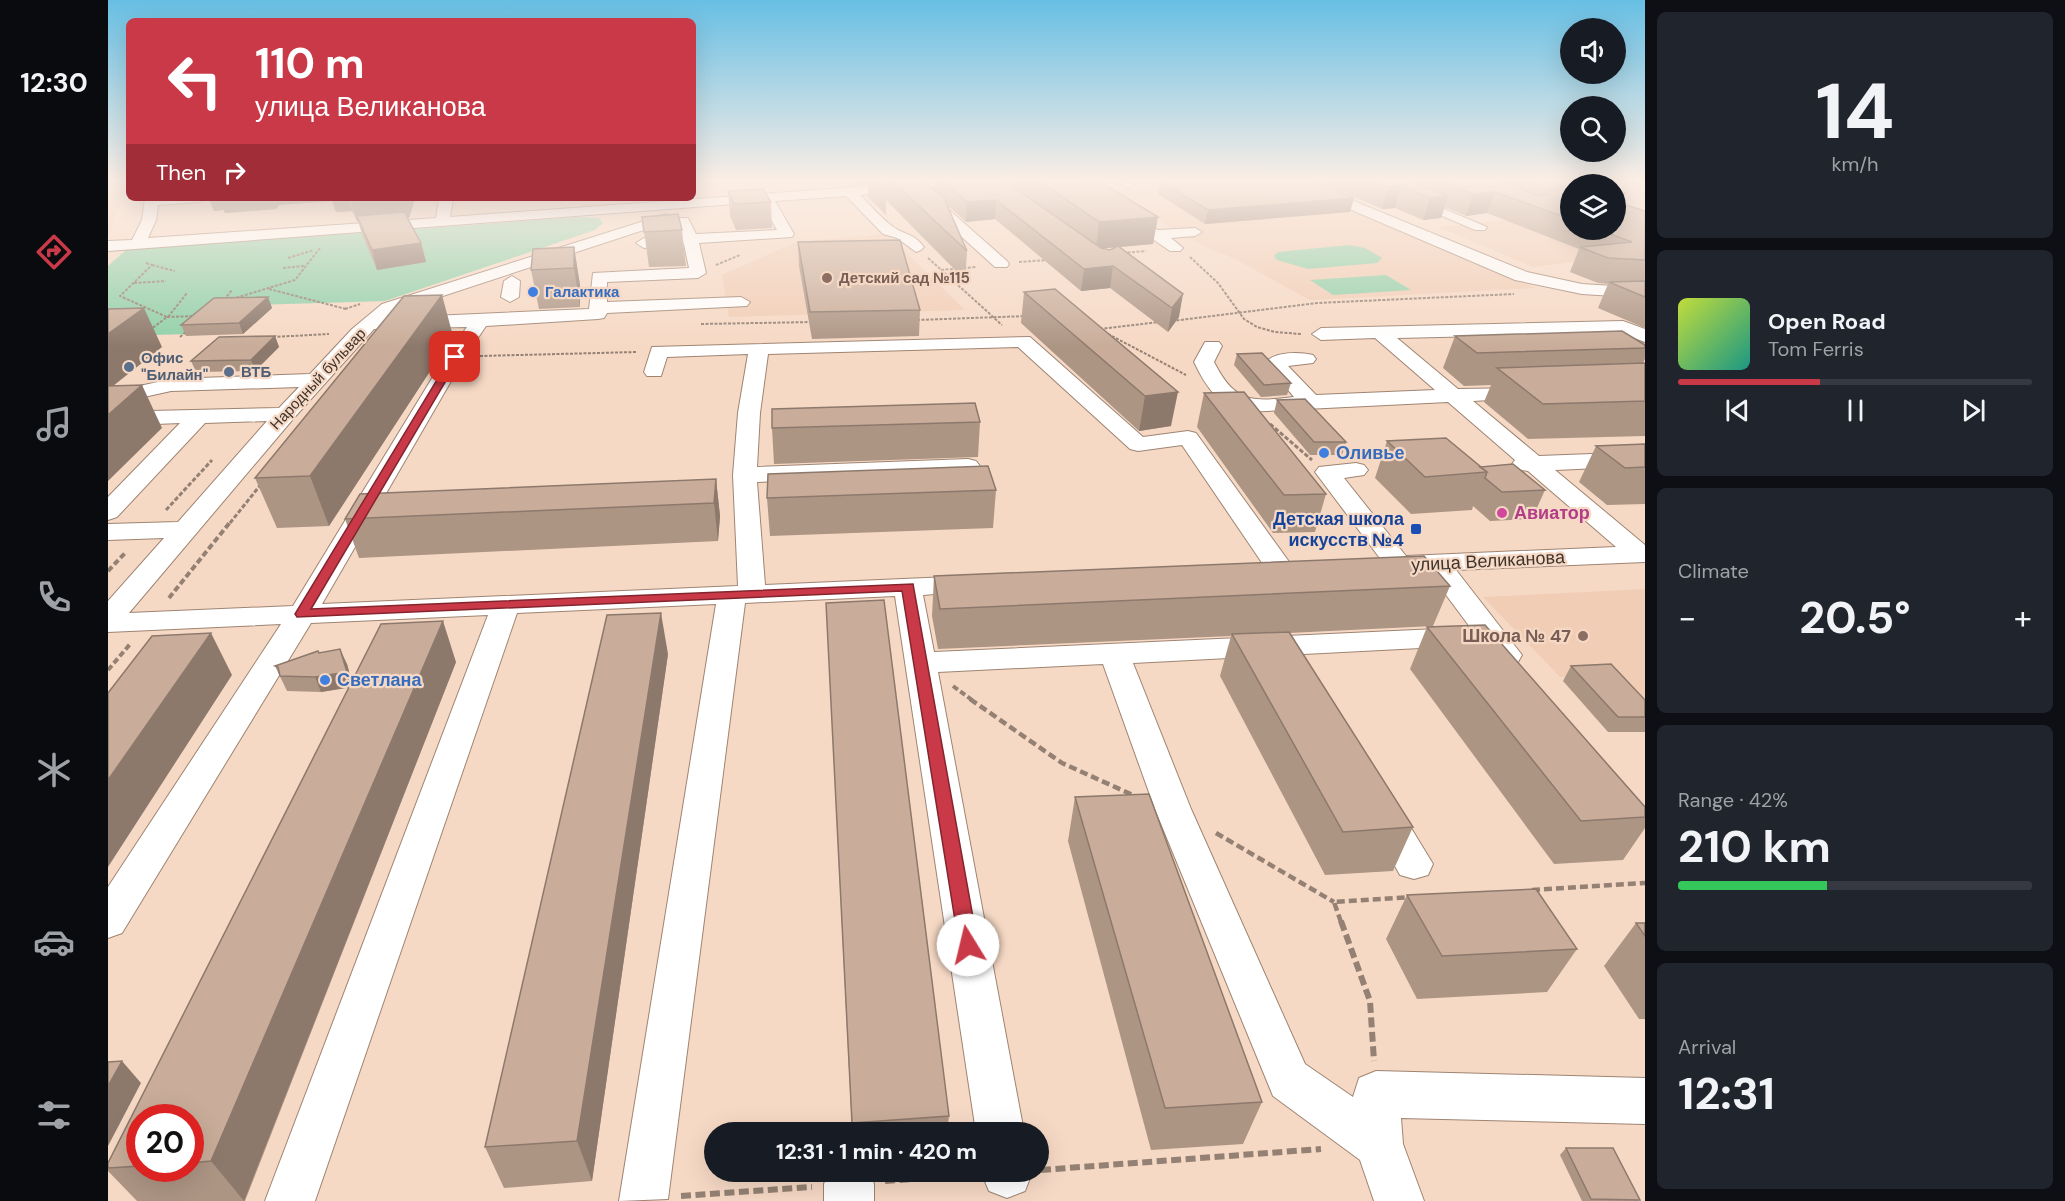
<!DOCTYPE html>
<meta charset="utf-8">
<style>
body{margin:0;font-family:"DM Sans",sans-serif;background:#20242c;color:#f1f3f6;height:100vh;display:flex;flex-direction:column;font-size:22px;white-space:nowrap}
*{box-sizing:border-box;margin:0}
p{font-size:20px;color:#9ea1a6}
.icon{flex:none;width:33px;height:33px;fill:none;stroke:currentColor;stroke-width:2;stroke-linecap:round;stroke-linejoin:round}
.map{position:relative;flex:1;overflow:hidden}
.side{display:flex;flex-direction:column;gap:12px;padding:12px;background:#0d0f14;width:420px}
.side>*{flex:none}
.banner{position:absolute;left:18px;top:18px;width:570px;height:183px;border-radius:9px;box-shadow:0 6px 24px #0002;background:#c93947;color:#fff;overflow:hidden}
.fabs{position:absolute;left:1452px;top:18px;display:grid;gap:12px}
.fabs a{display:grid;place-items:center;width:66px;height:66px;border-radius:50%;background:#171b24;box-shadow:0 6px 24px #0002;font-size:30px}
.speed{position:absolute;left:18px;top:1104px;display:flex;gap:12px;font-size:30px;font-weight:700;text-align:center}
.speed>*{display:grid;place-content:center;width:78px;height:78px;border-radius:50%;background:#171b24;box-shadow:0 6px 24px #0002;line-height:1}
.speed .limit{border:9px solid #d22;background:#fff;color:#111}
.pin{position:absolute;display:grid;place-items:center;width:51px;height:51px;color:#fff;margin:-26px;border-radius:12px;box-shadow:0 3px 9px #0006}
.me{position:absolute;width:66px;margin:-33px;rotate:351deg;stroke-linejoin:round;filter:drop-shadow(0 0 4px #0008)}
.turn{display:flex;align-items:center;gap:21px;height:126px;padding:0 30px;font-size:27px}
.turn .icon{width:78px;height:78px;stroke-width:2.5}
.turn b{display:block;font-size:42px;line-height:51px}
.then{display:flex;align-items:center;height:57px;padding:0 30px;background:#0003;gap:12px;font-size:22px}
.big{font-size:45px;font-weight:700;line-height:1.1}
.side .card{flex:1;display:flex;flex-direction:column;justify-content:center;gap:9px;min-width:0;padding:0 21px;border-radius:9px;background:#20242c}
.side .dial{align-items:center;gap:0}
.dial b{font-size:78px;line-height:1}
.song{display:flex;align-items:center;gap:18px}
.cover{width:72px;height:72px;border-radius:9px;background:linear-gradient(135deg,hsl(70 70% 55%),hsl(170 70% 35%))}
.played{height:6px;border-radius:3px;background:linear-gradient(90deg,#c93947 40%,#363941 40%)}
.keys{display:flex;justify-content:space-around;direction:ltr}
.heat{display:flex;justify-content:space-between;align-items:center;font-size:33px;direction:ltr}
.charge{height:9px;border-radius:4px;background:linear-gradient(90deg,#34c759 42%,#363941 0)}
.trip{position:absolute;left:596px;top:1122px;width:345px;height:60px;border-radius:30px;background:#171b24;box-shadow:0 6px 24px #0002;font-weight:700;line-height:60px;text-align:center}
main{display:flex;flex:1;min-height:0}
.tab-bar{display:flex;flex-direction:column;width:108px;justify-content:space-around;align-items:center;background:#090b0e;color:#9ea1a6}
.tab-bar .icon{width:42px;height:42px}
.tab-bar .selected{color:#c93947}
.tab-bar b{font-size:27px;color:#f1f3f6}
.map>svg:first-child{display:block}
</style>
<main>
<nav class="tab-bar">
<b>12:30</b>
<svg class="icon selected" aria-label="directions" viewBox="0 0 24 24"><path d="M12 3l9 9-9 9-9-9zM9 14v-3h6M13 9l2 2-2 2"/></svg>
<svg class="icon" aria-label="music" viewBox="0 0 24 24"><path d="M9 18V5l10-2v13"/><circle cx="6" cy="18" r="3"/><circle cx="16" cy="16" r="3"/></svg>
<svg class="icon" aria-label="phone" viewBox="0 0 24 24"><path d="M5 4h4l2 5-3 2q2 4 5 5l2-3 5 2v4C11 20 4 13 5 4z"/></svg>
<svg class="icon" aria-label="climate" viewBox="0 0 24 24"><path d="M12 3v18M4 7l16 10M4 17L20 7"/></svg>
<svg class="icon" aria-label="car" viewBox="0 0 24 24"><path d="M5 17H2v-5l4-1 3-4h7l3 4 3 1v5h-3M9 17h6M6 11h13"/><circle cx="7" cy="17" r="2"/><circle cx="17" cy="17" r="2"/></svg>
<svg class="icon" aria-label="filters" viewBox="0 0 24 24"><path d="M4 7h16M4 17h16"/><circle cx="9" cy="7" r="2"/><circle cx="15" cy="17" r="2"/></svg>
</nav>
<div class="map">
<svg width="1537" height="1201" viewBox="0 0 1537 1201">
<rect width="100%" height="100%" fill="#f6d9c5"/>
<path fill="#f1cdb5" d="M0,179H21L0,237Z
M1032,179H1180L1428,288L1202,300L1127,259L1085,241L990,182Z
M1462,213V230H1508L1537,254L1425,267L1330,227Z
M779,234L857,310L621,317L614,275L688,242Z
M1537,589V716L1497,675L1452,677L1375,597Z"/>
<path fill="#90d0a9" d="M469,217L491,218L495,223L487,230L277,301L114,306L82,334L6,336L0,323V266L18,250Z
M1241,245L1257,248L1274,258L1269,263L1200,269L1169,260L1166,256L1170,252Z
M1278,275L1303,290L1225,295L1202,280Z"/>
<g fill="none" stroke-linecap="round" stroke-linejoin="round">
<g stroke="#9e8472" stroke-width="2">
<path id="minor" d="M859,179H918L912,183L752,195C762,205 772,217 784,226C795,235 805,232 816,247L813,250L808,252L789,238L775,234L738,196L667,201L686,234L684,237L591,243L598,273L590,278L499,282V302L633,297L642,302L639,306L499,313L496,318L490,319L378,326L357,357L214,604L630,586L625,475L630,413L640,354L559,357L553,376H539L536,372L544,347L922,337L1035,437L1080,431L1088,433L1187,570L1183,576L1173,578L1163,576L1074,445L1030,451L1022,449L910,347L660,354L652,413L649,467L860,459L868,461L872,466L868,471L860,473L649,482L657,585L864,576L874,578L878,584L874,590L815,595L826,652L1351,628L1362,630L1366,637L1362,644L1351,646L1025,663L1083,809L1197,1064L1245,1097L1251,1078L1268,1071L1537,1078V1124L1293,1118L1295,1144L1316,1201H1266L1252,1160L1165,1096L1047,809L995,664L830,672L916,1132H868L787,596L637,603L560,1199L511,1201L608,604L409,613L207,1201H157L380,615L203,623L14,933L0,938V887L173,624L0,632V601L56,538L0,540V524L70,522L159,421L97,423L9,517L0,520V497L72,423L0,426V412L171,408L191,387L63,391L0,405V393L63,379L202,374L244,329L274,304L558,214L565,218L563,221L286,312L279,318L481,309L485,273L581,268L576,244L536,248L528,243L536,238L573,235L568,221L570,218H580L588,234L669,230L653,202L0,251V241L24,240L34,220L37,198H99L92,202L50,205L48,220L40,238L328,218L331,198H345L342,217ZM359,327L337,357L185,606L21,613L185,419L266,329Z
M957,179H972L1050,230L1087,228L1094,232L1087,236L1063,238L1075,248L1072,251H1062Z
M1004,179H1020L1027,184L1020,188Z
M1248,179H1265L1379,227L1377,230H1367Z
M1209,186L1419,272L1474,284L1537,288V298L1474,294L1407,280L1204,193L1202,190Z
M818,193L823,194L899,261L901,264L899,267H887L813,200L811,197Z
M404,276L412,281L411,297L402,302L393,297L396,281Z
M1515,321L1537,329V342L1513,333L1289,338L1350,389L1425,388L1428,392L1425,396L1418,398L1365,401L1431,456L1537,452V466L1447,470L1537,545V562L1348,570L1414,655L1410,662L1399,665L1388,662L1321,572L1285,573L1275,571L1271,565L1274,561L1207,472L1211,467L1248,463L1256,465L1260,470L1256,475L1236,478L1298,556L1508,547L1420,471L1408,469L1404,464L1407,460L1340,402L1138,412C1110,405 1098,387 1086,362L1097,342H1111L1114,346L1106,362C1127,403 1143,402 1186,397L1157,363C1166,351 1192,352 1205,355L1208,359L1205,363L1180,366L1208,395L1327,390L1267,338L1213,340L1204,334L1213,328Z
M1276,801L1289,805L1325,864L1320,875L1306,879L1292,875L1258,815L1263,805Z
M721,1172H761L766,1184V1201H716V1184Z
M873,1172H923L924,1173L917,1191L899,1198L881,1191Z"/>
</g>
<path stroke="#948173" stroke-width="2" stroke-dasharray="3 1.5" stroke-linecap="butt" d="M1015,253L1038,251
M1082,257L1110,283L1136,319L1149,327L1167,332L1193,334
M180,258L206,250
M820,258L894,325
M911,262L939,260
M38,263L44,265L12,296L59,317L42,330
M44,265L67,271
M608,265L632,255
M175,268L196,266
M833,270L868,267
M816,282L842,279
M26,283L58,281
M161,289L238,309
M124,299L187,280L212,248
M116,300L124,290
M237,309L252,304
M59,317L88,316
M60,317L79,293
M809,320L919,316
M1064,321L1209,303L1406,294
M593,324L706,322
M992,329L1051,322
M1000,334L1078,375
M72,337L79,331
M165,337L221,334
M372,356L529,352"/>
<path stroke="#948173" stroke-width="3" stroke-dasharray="4.5 2" stroke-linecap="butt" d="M1162,424L1204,460
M58,510L104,460
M122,523L154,483"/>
<path stroke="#948173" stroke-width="4" stroke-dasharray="6 3" stroke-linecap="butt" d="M0,571L18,552
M61,598L123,521
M0,670L23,643
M845,686L864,700"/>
<path stroke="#948173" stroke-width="4.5" stroke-dasharray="8 4" stroke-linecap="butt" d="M862,699L954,763L1027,796
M1108,833L1226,902
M1424,890L1537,883
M1233,922L1226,902L1303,897"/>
<path stroke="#948173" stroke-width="6" stroke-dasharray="10 4.5" stroke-linecap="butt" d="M1233,921L1262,1001L1266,1061
M933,1170L1213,1149
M777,1181L862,1175
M573,1196L704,1187"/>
<use href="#minor" fill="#fff" fill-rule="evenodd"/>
</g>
<path fill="#ad9584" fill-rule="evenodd" d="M743,179H894L902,185L903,179H971L1045,244L1012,247L1071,317L1060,332L1002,288L973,291L887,219L858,222L838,204L859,251L857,280L778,200V215L760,197V184L749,185ZM825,179V188L815,180ZM1008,247L1002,250L993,248Z
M1206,179H1475L1462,184V230H1508L1513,204L1537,211V328L1490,308L1500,284L1490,283L1462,272L1471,249L1379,213L1358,216L1337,207L1333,218L1315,220L1287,208L1274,209Z
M1052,181L1242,212L1097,224L1050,194Z
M620,191L663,202L664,228L628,230L622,216Z
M101,198H305L306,202L301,218H299L313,243L318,262L269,270L254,234L250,221H249L244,211L228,212L224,201L171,205L168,209L117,213L116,210L106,211Z
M534,217L574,230L578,266L541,267Z
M690,242L812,310L811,336L704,339L691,266Z
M466,247L472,285V307L431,309L423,270Z
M947,289L1063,426L1031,431L913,323L916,292Z
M160,297L164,308L135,334L78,336L73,325Z
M167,336L171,347L147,371L88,372L83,361Z
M345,336L221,526L169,528L147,478Z
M1347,336L1537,345V359L1535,363H1537V436L1420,439L1376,402L1383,385L1356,386L1335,368Z
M1129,354L1183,383L1179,395L1153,397L1126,365Z
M1096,393L1218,494L1207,532L1165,533L1089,427Z
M1169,400L1238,442L1234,455H1202L1166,413Z
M872,422L870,457L666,464L664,428Z
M1279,441L1372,467L1437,490L1424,519L1382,521L1365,506L1364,510L1303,514L1267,478Z
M1537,444V504L1499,505L1471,482L1488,446Z
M608,479L612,516L610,541L251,558L237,519Z
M888,490L885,528L662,536L659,498Z
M826,576L1342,586L1325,626L1181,633L1305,827L1285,871L1217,875L1112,676L1123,636L830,649L824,616Z
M718,603L841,1116L839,1132H744Z
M1319,627L1537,807V828L1515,860L1446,864L1302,669Z
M211,653L239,664L244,682L348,662L137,1201H29L0,1171V1163L241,687L213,692L179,691L167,666ZM32,1118H82V1168H32Z
M560,654L484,1181L396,1188L377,1147Z
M1463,666L1537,700V732H1500L1455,681Z
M967,797L1154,1102L1135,1144L1043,1150L960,841Z
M1299,895L1469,949L1439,992L1309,999L1278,939Z
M1528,923H1537V1019H1531L1496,966Z
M1458,1148L1532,1200L1530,1201H1474L1452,1155Z"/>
<path fill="#8d796c" d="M749,179H760V184L749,185Z
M1293,186L1287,208L1274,209L1280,187Z
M1387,192L1379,213L1358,216L1365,194Z
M1518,193L1509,215H1508V194Z
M1340,196L1333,218L1315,220L1322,198Z
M101,198H240L244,211L228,212L224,201L171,205L168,209L117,213L116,210L106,211Z
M289,198H305L306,202L301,218L251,221L249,216L250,221H249L243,201Z
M396,198H440L397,201Z
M1246,198L1242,212L1097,224L1100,210Z
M888,200L887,219L858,222L859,202Z
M1050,217L1045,244L988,249L991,222Z
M313,243L318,262L269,270L264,250Z
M466,247L472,285V307L466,268Z
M1005,266L1002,288L973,291L976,269Z
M1075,294L1071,317L1060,332L1064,308Z
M334,295L345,336L221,526L202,476Z
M160,297L164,308L135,334L131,323Z
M36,308L54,347L0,390V334Z
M167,336L171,347L147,371L143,360Z
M34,385L54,428L0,481V415Z
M1070,392L1063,426L1031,431L1037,396Z
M608,479L612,516L610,541L606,503Z
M553,613L560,654L484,1181L469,1141Z
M335,621L348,662L136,1201L103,1161Z
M103,633L124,675L0,867V780Z
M232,649L239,664L245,687L213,692L207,677Z
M14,1061L33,1083L0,1146V1086Z"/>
<path fill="#c9ad9a" stroke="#8d796c" stroke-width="1.5" d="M767,179H775L779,190Z
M782,179H814L836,198L859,251Z
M832,179H894L993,248L1002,250L1010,246L1075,294L1064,308L1005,266L976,269L888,200L859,202Z
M929,179H971L979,184L994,183L1050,217L991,222Z
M1074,179H1200L1246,198L1100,210L1052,181Z
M1260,179H1298L1340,196L1322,198L1293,186L1280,187Z
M1328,179H1387L1428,195H1439L1443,191L1442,188L1417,179H1475L1492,184H1462V219L1387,192L1365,194Z
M655,189L663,202L626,204L620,191Z
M1508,190L1518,193L1508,194Z
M241,198H289L243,201Z
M1508,202L1537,211V260L1500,258L1472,247L1524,242L1491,230H1508Z
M296,212L313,243L264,250L249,216Z
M570,214L574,230L536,232L534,217Z
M792,240L812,310L702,312L690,242Z
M466,247V268L423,270L425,249Z
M1537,281V297L1501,282Z
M947,289L1070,392L1037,396L916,292Z
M334,295L202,476L147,478L296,296Z
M160,297L131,323L73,325L106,298Z
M36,308L0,334V309Z
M1514,331L1537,345V348L1369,353L1347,336Z
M167,336L143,360L83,361L111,337Z
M1154,353L1183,383L1156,385L1129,354Z
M1537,363V401L1435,404L1389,368Z
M34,385L0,415V386Z
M1136,392L1218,494L1176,495L1096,393Z
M1197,399L1238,442H1206L1169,400Z
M867,403L872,422L664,428V409Z
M1338,438L1379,472L1317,477L1279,441Z
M1537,444V467L1517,468L1488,446Z
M1405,464L1437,490L1394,492L1377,478L1379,472L1372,467Z
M880,466L888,490L659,498L660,474Z
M608,479L606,503L237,519L252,494Z
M1316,556L1342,586L832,609L826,576Z
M776,600L841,1116L744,1123L718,603Z
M553,613L469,1141L377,1147L499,615Z
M335,621L103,1161L82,1163V1118H32V1166L0,1168V1163L273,624Z
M1377,625L1537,807V817L1473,821L1319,627Z
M1181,632L1305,827L1235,832L1124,634Z
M103,633L0,780V693L44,636Z
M232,649L239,672L207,677L172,676L170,667L167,666L210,651L211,653Z
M1503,664L1537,700V717H1510L1463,666Z
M1041,794L1154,1102L1057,1108L967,797Z
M1428,889L1469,949L1334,956L1299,895Z
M1528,923H1537V936Z
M14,1061L0,1086V1062Z
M1458,1148H1505L1532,1200L1483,1199Z"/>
<linearGradient id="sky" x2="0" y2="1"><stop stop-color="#67bfe4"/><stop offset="0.52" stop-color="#fbeee5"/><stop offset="1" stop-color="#fbeee5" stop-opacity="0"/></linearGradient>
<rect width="1537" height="347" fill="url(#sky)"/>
<path fill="#c93947" stroke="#83252e" stroke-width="1.5" d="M344,355L352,357L203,609L805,584L870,945L867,951L860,953L853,951L851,945L794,591L189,617L187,614Z"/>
<g fill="#8d6e63" stroke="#f6d9c5" stroke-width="2">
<circle cx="719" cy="278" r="6"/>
<circle cx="1475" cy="636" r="6"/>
</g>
<g fill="#3f7fe0" stroke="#f6d9c5" stroke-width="2">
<circle cx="425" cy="292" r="6"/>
<circle cx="1216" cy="453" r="6"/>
<circle cx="217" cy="680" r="6"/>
</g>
<g fill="#5c6f8a" stroke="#f6d9c5" stroke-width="2">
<circle cx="21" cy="367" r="6"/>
<circle cx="121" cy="372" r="6"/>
</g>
<circle fill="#d1479c" stroke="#f6d9c5" stroke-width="2" cx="1394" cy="513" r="6"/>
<rect fill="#1a4fb4" stroke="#f6d9c5" stroke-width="2" x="1302" y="523" width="12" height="12" rx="3"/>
<g text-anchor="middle" stroke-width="4.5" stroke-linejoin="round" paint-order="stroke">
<g font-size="15" font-weight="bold" fill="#785e54" stroke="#f6d9c5" text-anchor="start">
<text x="731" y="283">Детский сад №115</text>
</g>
<g font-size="15" font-weight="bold" fill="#366cbe" stroke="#f6d9c5" text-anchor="start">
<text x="437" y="297">Галактика</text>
</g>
<g font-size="15" font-weight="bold" fill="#4e5e75" stroke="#f6d9c5" text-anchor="start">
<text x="33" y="363">Офис<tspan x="33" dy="17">"Билайн"</tspan></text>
<text x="133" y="377">ВТБ</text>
</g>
<g font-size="15" fill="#3f342c" stroke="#f6d9c5">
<text transform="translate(210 379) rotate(-47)" y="5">Народный бульвар</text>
</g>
<g font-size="18" font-weight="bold" fill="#366cbe" stroke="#f6d9c5" text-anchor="start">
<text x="1228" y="459">Оливье</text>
<text x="229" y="686">Светлана</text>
</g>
<g font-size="18" font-weight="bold" fill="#b23c85" stroke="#f6d9c5" text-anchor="start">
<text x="1406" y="519">Авиатор</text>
</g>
<g font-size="18" font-weight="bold" fill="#164399" stroke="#f6d9c5" text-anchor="end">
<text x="1296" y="525">Детская школа<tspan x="1296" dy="21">искусств №4</tspan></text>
</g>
<g font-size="18" fill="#3f342c" stroke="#f6d9c5">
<text transform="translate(1380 561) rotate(-3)" y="6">улица Великанова</text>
</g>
<g font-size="18" font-weight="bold" fill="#785e54" stroke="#f6d9c5" text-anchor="end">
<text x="1463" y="642">Школа № 47</text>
</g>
</g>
</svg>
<div class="fabs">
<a><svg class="icon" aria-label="sound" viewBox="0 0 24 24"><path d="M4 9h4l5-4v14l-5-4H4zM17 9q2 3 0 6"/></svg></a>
<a><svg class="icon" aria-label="search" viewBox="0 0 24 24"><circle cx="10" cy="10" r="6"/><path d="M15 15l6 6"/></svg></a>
<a><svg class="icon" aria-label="layers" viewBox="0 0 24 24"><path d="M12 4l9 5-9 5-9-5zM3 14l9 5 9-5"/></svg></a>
</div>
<div class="speed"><div class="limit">20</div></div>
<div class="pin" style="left:347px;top:357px;background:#d93025"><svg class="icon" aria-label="arrive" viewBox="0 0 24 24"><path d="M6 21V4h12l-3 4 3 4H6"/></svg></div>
<svg class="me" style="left:860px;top:945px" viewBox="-20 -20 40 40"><circle r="19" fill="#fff"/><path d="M0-13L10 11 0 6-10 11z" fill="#c93947"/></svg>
<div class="trip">12:31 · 1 min · 420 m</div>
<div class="banner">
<div class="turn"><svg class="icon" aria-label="left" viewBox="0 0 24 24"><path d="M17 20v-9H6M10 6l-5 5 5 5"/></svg><div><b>110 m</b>улица Великанова</div></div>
<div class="then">Then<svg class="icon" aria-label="right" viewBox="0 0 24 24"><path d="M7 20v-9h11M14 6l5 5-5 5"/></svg></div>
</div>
</div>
<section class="side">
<div class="card dial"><b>14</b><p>km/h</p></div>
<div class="card">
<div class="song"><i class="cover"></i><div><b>Open Road</b><p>Tom Ferris</p></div></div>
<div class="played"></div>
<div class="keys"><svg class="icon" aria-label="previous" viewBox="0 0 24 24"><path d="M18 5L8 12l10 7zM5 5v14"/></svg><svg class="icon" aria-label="pause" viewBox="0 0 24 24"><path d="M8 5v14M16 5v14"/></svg><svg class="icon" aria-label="next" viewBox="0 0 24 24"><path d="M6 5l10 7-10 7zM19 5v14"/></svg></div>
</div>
<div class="card"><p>Climate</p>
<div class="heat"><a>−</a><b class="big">20.5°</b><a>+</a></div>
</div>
<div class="card"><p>Range · 42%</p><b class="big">210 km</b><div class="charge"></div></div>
<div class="card"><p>Arrival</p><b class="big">12:31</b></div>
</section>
</main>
